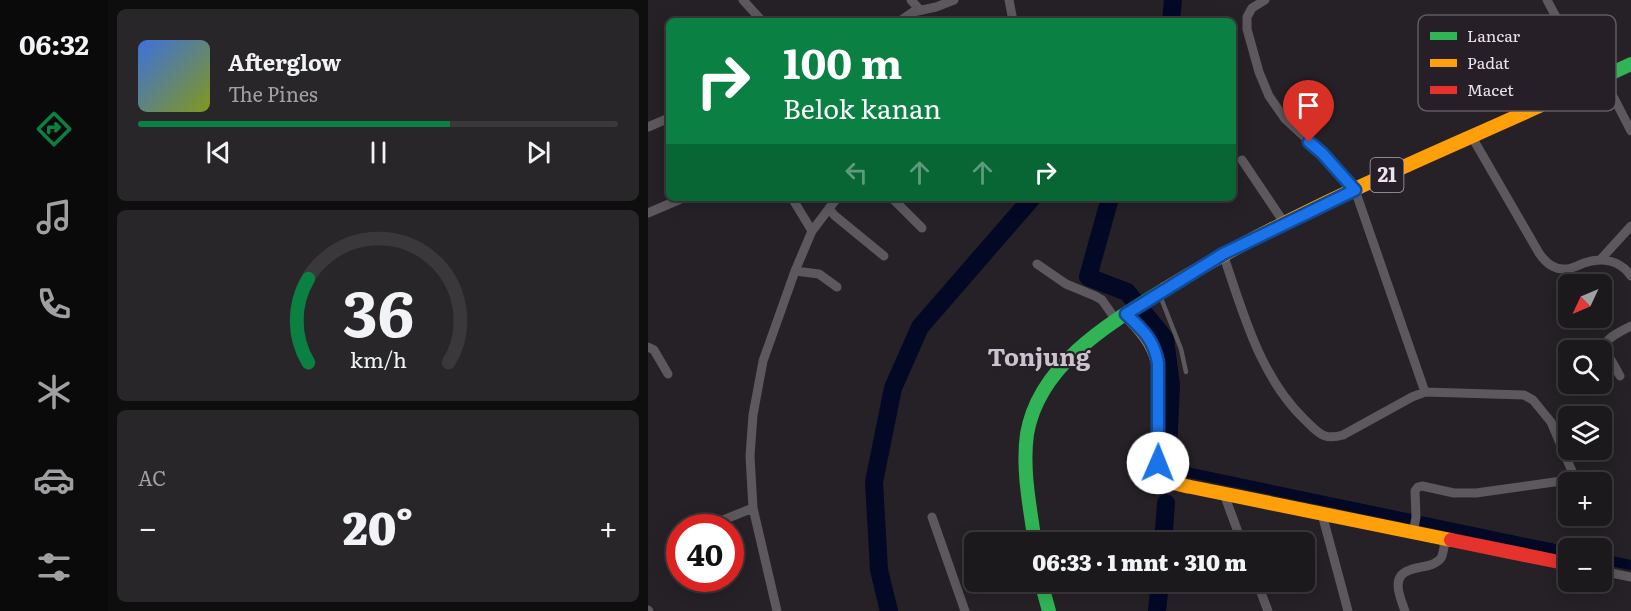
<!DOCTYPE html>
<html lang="id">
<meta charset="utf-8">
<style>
body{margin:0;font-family:Literata,serif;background:#292629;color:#f1f3f6;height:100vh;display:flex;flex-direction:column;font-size:22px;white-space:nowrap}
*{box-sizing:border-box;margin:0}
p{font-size:20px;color:#a0a0a3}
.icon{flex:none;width:33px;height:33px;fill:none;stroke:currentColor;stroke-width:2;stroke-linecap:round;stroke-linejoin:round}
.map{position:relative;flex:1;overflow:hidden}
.sheet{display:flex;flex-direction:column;gap:9px;padding:9px;background:#0f0e0f;width:540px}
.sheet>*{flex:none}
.guide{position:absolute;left:18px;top:18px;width:570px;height:183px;border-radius:9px;box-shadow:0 3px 15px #0003,0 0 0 2px #3a383b;background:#0b8043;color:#fff;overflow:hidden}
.needle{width:39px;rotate:226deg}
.tools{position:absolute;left:910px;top:274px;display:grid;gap:12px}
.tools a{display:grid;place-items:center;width:54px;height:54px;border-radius:9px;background:#1c191c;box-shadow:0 3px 15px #0003,0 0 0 2px #3a383b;font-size:30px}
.speed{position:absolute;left:18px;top:514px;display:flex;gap:12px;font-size:30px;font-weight:700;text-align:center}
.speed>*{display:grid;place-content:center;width:78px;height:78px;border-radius:50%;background:#1c191c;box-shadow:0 3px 15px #0003,0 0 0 2px #3a383b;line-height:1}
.speed .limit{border:9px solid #d22;background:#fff;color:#111}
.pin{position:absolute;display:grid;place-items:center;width:51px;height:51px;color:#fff;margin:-62px -26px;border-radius:50% 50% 50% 0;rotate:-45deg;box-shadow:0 0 6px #0007}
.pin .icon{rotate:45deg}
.me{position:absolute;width:66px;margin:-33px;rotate:1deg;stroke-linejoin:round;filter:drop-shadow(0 0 4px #0008)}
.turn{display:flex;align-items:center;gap:21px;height:126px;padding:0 18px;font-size:27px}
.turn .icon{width:78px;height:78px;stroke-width:2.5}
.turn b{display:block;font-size:42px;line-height:51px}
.lanes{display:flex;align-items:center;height:57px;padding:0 18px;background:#0003;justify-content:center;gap:30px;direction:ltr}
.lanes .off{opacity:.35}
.big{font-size:45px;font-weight:800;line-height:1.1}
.sheet .tile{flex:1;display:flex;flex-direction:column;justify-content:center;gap:9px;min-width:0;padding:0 21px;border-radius:9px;background:#292629}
.sheet .dial{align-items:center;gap:0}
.dial svg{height:156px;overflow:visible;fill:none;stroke:#3a383b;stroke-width:7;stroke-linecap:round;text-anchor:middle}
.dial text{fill:#f1f3f6;stroke:none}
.song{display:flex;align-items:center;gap:18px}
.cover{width:72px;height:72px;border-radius:9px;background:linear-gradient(135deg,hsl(220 70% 55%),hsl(70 70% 35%))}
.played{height:6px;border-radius:3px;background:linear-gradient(90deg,#0b8043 65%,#3a383b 65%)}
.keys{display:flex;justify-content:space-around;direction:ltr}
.heat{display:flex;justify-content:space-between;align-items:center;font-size:33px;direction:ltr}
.trip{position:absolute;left:316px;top:532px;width:351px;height:60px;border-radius:9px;background:#1c191c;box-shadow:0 3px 15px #0003,0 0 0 2px #3a383b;font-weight:800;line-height:60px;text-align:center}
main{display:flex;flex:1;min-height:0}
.menu{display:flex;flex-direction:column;width:108px;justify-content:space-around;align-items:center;background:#0b0a0b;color:#a0a0a3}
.menu .icon{width:42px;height:42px}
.menu .current{color:#0b8043}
.menu b{font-size:27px;color:#f1f3f6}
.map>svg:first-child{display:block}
</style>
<main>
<nav class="menu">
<b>06:32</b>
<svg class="icon current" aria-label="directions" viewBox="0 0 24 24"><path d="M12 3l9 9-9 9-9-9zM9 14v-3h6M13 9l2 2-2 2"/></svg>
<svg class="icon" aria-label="music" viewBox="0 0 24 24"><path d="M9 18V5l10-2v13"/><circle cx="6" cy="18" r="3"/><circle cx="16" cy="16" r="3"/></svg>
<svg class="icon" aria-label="phone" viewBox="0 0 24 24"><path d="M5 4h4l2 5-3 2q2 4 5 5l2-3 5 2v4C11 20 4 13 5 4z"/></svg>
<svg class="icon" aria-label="climate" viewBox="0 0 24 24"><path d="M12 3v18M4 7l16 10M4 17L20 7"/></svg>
<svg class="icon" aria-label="car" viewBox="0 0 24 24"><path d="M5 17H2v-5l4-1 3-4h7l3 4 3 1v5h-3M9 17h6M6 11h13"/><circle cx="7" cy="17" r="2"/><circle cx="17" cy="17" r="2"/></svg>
<svg class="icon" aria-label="filters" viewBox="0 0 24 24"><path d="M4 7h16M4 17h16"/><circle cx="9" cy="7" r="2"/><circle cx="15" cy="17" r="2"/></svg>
</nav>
<section class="sheet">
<div class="tile">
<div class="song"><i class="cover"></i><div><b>Afterglow</b><p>The Pines</p></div></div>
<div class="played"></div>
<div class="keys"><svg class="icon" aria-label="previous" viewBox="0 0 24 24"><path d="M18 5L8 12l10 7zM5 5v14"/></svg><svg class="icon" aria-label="pause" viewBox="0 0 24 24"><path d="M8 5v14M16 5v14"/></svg><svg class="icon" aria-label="next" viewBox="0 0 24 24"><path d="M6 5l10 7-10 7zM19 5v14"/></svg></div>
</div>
<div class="tile dial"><svg viewBox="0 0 100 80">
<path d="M14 69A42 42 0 1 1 86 69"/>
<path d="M14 69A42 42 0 0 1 14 26" stroke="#0b8043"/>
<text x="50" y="56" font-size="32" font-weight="700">36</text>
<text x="50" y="72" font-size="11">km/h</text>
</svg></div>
<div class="tile"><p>AC</p>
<div class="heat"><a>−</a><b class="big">20°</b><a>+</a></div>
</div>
</section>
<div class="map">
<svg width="983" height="611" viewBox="0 0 983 611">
<rect width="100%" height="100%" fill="#252126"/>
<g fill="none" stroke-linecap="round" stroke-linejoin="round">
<path stroke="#030825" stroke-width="10" d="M519,468L921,552
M954,559L983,565"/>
<path stroke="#030825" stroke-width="18" d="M523,21L525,0
M462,198L440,277L479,292L517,339L523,385L519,473
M515,543L518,503
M241,611L231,570L226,482L245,388L272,327L384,198
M509,611L512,582"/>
<path stroke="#5c585d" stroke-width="4.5" d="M513,298L533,349L538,372"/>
<path stroke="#5c585d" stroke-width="9" d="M95,0L114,21
M263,0L272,10
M361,0L365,21
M617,0L604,8L599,17V29L611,72L621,96L637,119L674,153L707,190L777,392
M899,0L943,83
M252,21L265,12L288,7L306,0
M955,77L983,131
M0,127L21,118
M824,137L891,253C897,262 906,270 918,269C924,269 931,265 936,263C954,257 972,260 983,276
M594,160L637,224
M144,198L164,231
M244,198L274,228
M181,208L186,215L236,256
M0,213L35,198
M575,254C595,312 611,375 656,419C670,432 675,441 695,435L764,397L777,392L876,395L885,400L903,422L929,483
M953,259L983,226
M389,264L418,284L447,296L454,300L468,320
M147,271L171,274L189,287
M0,347L6,350L20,374
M972,376C955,344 947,344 983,326
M576,494L594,543
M674,514L700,611
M939,516V517
M284,517L317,611
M55,528L105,508
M766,528L768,517L767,491L770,487L774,486L806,493H828L928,479
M954,571L983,577
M609,582L620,611
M0,610L1,611
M129,611L105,508L102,456L105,415L115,361L147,271L164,231L189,198
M757,611C752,597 742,576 762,570C769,567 778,567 785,564C789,562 791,561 793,558C796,553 796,545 797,539"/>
<path stroke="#30b455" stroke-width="14" d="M907,99L983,64
M387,543C382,507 374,470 379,434C391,364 462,323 517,289
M393,582L401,611"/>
<path stroke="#ff9f0a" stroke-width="14" d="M517,289C640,213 776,159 907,99
M478,314C493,329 505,342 510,363V467C512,483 530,484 543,487L803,540"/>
<path stroke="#e5322d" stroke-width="14" d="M803,540L921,564"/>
</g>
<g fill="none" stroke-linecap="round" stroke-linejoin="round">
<g stroke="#114b97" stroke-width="15">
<path id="route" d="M510,463V363C506,340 495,330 478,314L575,254L707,190L674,153L661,142"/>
</g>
<use href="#route" stroke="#1a73e8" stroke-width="10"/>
</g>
<g text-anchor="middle" stroke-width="4.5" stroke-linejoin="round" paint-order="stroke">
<rect fill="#261f28" stroke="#aea9b0" stroke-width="1.5" x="722.5" y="158" width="33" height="34" rx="4.5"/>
<g font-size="20" font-weight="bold" fill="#e8e4ea">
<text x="739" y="182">21</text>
</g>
<g font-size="24" font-weight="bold" fill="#cac2cd" stroke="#261f28">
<text x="391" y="366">Tonjung</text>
</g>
</g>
<rect x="770" y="15" width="198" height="96" rx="9" fill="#261f28" stroke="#605a62" stroke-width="1.5"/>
<rect x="782" y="32" width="27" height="8" fill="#30b455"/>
<rect x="782" y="59" width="27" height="8" fill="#ff9f0a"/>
<rect x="782" y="86" width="27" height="8" fill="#e5322d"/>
<g font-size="16" fill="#e8e4ea">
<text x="819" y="42">Lancar</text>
<text x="819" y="69">Padat</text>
<text x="819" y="96">Macet</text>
</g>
</svg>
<div class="tools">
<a><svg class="needle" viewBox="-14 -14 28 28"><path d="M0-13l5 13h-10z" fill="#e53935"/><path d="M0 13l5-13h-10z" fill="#a0a0a3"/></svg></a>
<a><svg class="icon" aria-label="search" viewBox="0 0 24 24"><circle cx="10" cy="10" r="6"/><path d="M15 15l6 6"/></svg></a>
<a><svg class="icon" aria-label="layers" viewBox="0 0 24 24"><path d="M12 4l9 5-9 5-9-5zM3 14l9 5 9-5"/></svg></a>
<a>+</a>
<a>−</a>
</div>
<div class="speed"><div class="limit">40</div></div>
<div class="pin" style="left:661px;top:142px;background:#d93025"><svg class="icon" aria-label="arrive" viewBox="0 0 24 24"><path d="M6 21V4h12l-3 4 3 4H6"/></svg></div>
<svg class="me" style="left:510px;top:463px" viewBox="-20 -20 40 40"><circle r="19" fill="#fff"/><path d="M0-13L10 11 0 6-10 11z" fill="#1a73e8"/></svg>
<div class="trip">06:33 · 1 mnt · 310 m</div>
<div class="guide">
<div class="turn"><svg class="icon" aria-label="right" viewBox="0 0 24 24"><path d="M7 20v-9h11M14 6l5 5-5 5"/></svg><div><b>100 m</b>Belok kanan</div></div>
<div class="lanes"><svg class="icon off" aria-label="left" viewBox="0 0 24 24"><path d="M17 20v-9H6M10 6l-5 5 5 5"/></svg><svg class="icon off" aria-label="ahead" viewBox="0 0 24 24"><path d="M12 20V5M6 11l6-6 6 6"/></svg><svg class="icon off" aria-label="ahead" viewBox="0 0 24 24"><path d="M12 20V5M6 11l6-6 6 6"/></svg><svg class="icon" aria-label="right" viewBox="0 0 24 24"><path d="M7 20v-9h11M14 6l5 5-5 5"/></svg></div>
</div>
</div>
</main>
